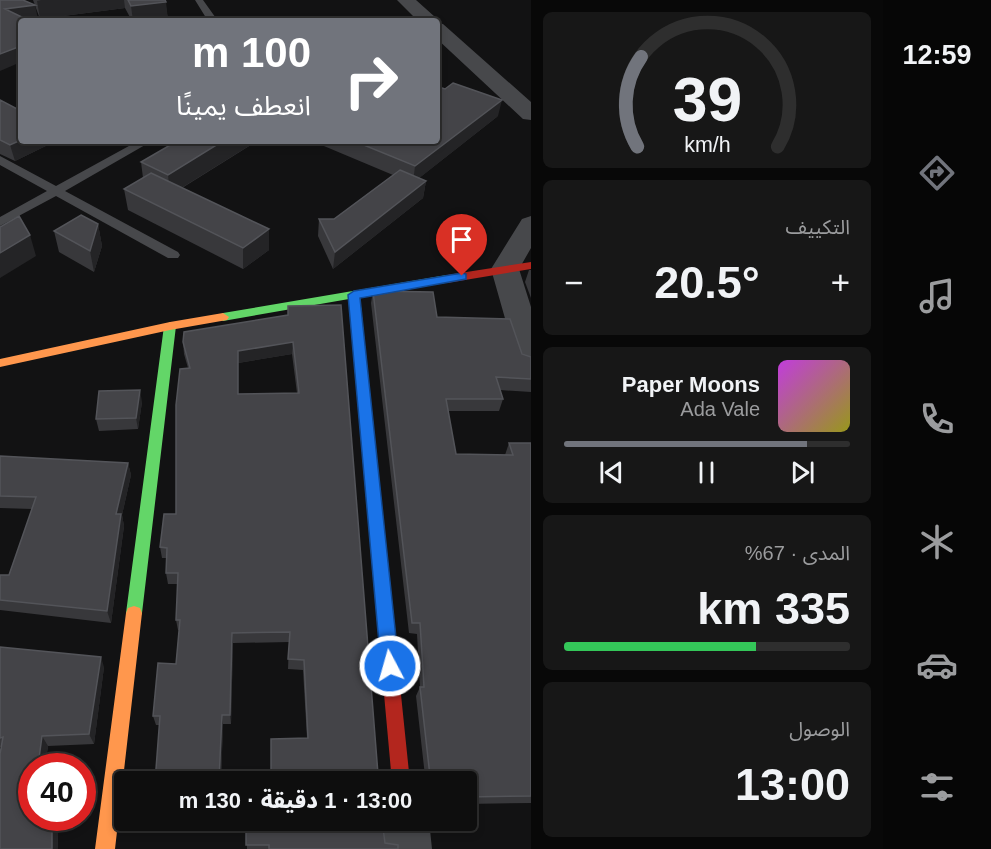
<!DOCTYPE html>
<html lang="ar">
<meta charset="utf-8">
<style>
body{margin:0;font-family:Arial,"Noto Sans Arabic",sans-serif;background:#171717;color:#f1f3f6;direction:rtl;height:100vh;display:flex;flex-direction:column;font-size:22px;white-space:nowrap}
*{box-sizing:border-box;margin:0}
p{font-size:20px;color:#9b9c9e}
.icon{flex:none;width:33px;height:33px;fill:none;stroke:currentColor;stroke-width:2;stroke-linecap:round;stroke-linejoin:round}
.map{position:relative;flex:1;overflow:hidden;direction:ltr}
.details{display:flex;flex-direction:column;gap:12px;padding:12px;background:#080808;width:352px}
.details>*{flex:none}
.guide{position:absolute;left:18px;top:18px;width:422px;height:126px;border-radius:6px;box-shadow:0 3px 9px #0003,0 0 0 2px #2e2e2e;direction:rtl;background:#71747c;color:#fff;overflow:hidden}
.speed{position:absolute;left:18px;top:753px;display:flex;gap:12px;font-size:30px;font-weight:700;text-align:center}
.speed>*{display:grid;place-content:center;width:78px;height:78px;border-radius:50%;background:#0e0e0e;box-shadow:0 3px 9px #0003,0 0 0 2px #2e2e2e;line-height:1}
.speed .limit{border:9px solid #d22;background:#fff;color:#111}
.pin{position:absolute;display:grid;place-items:center;width:51px;height:51px;color:#fff;margin:-62px -26px;border-radius:50% 50% 50% 0;rotate:-45deg;box-shadow:0 0 6px #0007}
.pin .icon{rotate:45deg}
.me{position:absolute;width:66px;margin:-33px;rotate:354deg;stroke-linejoin:round;filter:drop-shadow(0 0 4px #0008)}
.turn{display:flex;align-items:center;gap:21px;height:126px;padding:0 30px;font-size:27px}
.turn .icon{width:78px;height:78px;stroke-width:2.5}
.turn b{display:block;font-size:42px;line-height:51px}
.big{font-size:45px;font-weight:800;line-height:1.1}
.details .tile{flex:1;display:flex;flex-direction:column;justify-content:center;gap:9px;min-width:0;padding:0 21px;border-radius:9px;background:#171717}
.details .dial{align-items:center;gap:0}
.dial svg{height:156px;overflow:visible;fill:none;stroke:#2e2e2e;stroke-width:7;stroke-linecap:round;text-anchor:middle}
.dial text{fill:#f1f3f6;stroke:none}
.song{display:flex;align-items:center;gap:18px}
.cover{width:72px;height:72px;border-radius:9px;background:linear-gradient(135deg,hsl(290 70% 55%),hsl(60 70% 35%))}
.played{height:6px;border-radius:3px;background:linear-gradient(90deg,#71747c 85%,#2e2e2e 85%)}
.keys{display:flex;justify-content:space-around;direction:ltr}
.heat{display:flex;justify-content:space-between;align-items:center;font-size:33px;direction:ltr}
.charge{height:9px;border-radius:4px;background:linear-gradient(90deg,#34c759 67%,#2e2e2e 0)}
.trip{position:absolute;left:114px;top:771px;width:363px;height:60px;border-radius:6px;background:#0e0e0e;box-shadow:0 3px 9px #0003,0 0 0 2px #2e2e2e;font-weight:800;line-height:60px;text-align:center;direction:rtl}
main{display:flex;flex:1;min-height:0}
.tabs{display:flex;flex-direction:column;width:108px;justify-content:space-around;align-items:center;background:#060606;color:#9b9c9e}
.tabs .icon{width:42px;height:42px}
.tabs .on{color:#71747c}
.tabs b{font-size:27px;color:#f1f3f6}
.map>svg:first-child{display:block}
</style>
<main>
<nav class="tabs">
<b>12:59</b>
<svg class="icon on" aria-label="directions" viewBox="0 0 24 24"><path d="M12 3l9 9-9 9-9-9zM9 14v-3h6M13 9l2 2-2 2"/></svg>
<svg class="icon" aria-label="music" viewBox="0 0 24 24"><path d="M9 18V5l10-2v13"/><circle cx="6" cy="18" r="3"/><circle cx="16" cy="16" r="3"/></svg>
<svg class="icon" aria-label="phone" viewBox="0 0 24 24"><path d="M5 4h4l2 5-3 2q2 4 5 5l2-3 5 2v4C11 20 4 13 5 4z"/></svg>
<svg class="icon" aria-label="climate" viewBox="0 0 24 24"><path d="M12 3v18M4 7l16 10M4 17L20 7"/></svg>
<svg class="icon" aria-label="car" viewBox="0 0 24 24"><path d="M5 17H2v-5l4-1 3-4h7l3 4 3 1v5h-3M9 17h6M6 11h13"/><circle cx="7" cy="17" r="2"/><circle cx="17" cy="17" r="2"/></svg>
<svg class="icon" aria-label="filters" viewBox="0 0 24 24"><path d="M4 7h16M4 17h16"/><circle cx="9" cy="7" r="2"/><circle cx="15" cy="17" r="2"/></svg>
</nav>
<section class="details">
<div class="tile dial"><svg viewBox="0 0 100 80">
<path d="M14 69A42 42 0 1 1 86 69"/>
<path d="M14 69A42 42 0 0 1 16 23" stroke="#71747c"/>
<text x="50" y="56" font-size="32" font-weight="700">39</text>
<text x="50" y="72" font-size="11">km/h</text>
</svg></div>
<div class="tile"><p>التكييف</p>
<div class="heat"><a>−</a><b class="big">20.5°</b><a>+</a></div>
</div>
<div class="tile">
<div class="song"><i class="cover"></i><div><b>Paper Moons</b><p>Ada Vale</p></div></div>
<div class="played"></div>
<div class="keys"><svg class="icon" aria-label="previous" viewBox="0 0 24 24"><path d="M18 5L8 12l10 7zM5 5v14"/></svg><svg class="icon" aria-label="pause" viewBox="0 0 24 24"><path d="M8 5v14M16 5v14"/></svg><svg class="icon" aria-label="next" viewBox="0 0 24 24"><path d="M6 5l10 7-10 7zM19 5v14"/></svg></div>
</div>
<div class="tile"><p>المدى · 67%</p><b class="big">335 km</b><div class="charge"></div></div>
<div class="tile"><p>الوصول</p><b class="big">13:00</b></div>
</section>
<div class="map">
<svg width="531" height="849" viewBox="0 0 531 849">
<rect width="100%" height="100%" fill="#121213"/>
<g fill="none" stroke-linecap="round" stroke-linejoin="round">
<path fill="#47484b" fill-rule="evenodd" d="M195,0H203L218,21H208Z
M138,141H152L65,191L178,252L180,255L178,258H168L56,196L0,226V217L47,191L0,165V156L56,186Z"/>
<path fill="#47484b" fill-rule="evenodd" d="M397,0H416L435,17L437,23L443,24L531,102V120L523,119L436,38V21H418Z
M531,216V248L519,269L531,307V368L520,365L516,357L491,269L522,219Z
M381,820H429L432,849H384Z"/>
<path fill="#63d668" fill-rule="evenodd" d="M447,275L453,279L451,282L360,297L393,617L391,622L385,624L379,622L377,617L349,299L223,321L217,317L223,313Z
M170,322L176,326L142,613L140,618L134,620L128,618L126,613L164,326Z"/>
<path fill="#ff974d" fill-rule="evenodd" d="M223,313L229,317L227,320L170,330L0,367V359L170,322Z
M134,606L140,608L142,613L115,849H95L126,613L128,608Z"/>
<path fill="#b3261e" fill-rule="evenodd" d="M531,262V269L447,283L441,279L447,275Z
M385,610L391,612L393,617L410,782H392L377,617L379,612Z"/>
</g>
<path fill="#38383b" fill-rule="evenodd" d="M33,0H165L168,20L161,21H132L125,8L40,19Z
M0,100L21,141H54V142L15,161L0,154Z
M498,116L419,178L426,181L423,198L333,269L318,236L319,219H334L393,175L312,141H436Z
M177,141H257L182,188L269,229V250L243,269L128,210L124,189L143,178L141,162Z
M98,224L102,246L94,272L59,252L54,231Z
M529,270H531V298L525,282Z
M373,291L531,357V392L500,390L503,399L499,411H448L456,454L505,455L509,443H531V803L466,804V782H155L160,725H156L153,716L176,664L179,630H178L176,620L178,584H168L166,573V558H162L160,547L176,514L188,368L184,354L183,342L288,315V306L378,774L381,776H425L416,696L420,687L417,634L409,633L371,303ZM292,354L297,393L238,394V363ZM289,642L288,669L303,670L307,738L271,779L221,780L223,724H231L233,643Z
M142,402L138,429L99,431L96,419Z
M0,456L128,463L131,475L122,515L124,526L111,623L0,610V575H9L32,509L0,508Z
M0,647L104,667L94,744L48,746L45,766H32V818H57L58,849H0L1,747H0Z
M246,820L385,843L398,849H247Z"/>
<path fill="#242426" d="M41,0H124L125,8L40,19L37,1Z
M166,2L168,20L161,21H133L131,6Z
M35,5L38,19L9,23L5,9Z
M21,46V62L0,71V54Z
M502,100L498,116L413,183L415,166Z
M21,140L54,141V142L15,161L10,145Z
M223,141H257L170,195L168,175Z
M426,181L423,198L333,269L335,252Z
M98,224L102,246L94,272L90,251Z
M269,229V250L243,269V248Z
M30,235L36,256L0,278V253Z
M293,342L292,354L238,363V351Z
M140,390L142,402L138,429L136,418Z
M128,463L131,475L122,515L124,526L111,623L107,611L116,514Z
M232,633L233,643L231,724L230,715Z
M101,657L104,667L94,744L89,734Z
M222,715L223,724L221,782H220Z
M42,736L48,746L45,766H38Z
M52,818H57L58,849H52Z"/>
<path fill="#444448" stroke="#535459" stroke-width="1.5" fill-rule="evenodd" d="M0,0H23L35,5L5,9L30,21H21V46L0,54Z
M128,0H165L166,2L131,6Z
M453,83L502,100L415,166L354,141H436V86L445,89Z
M0,100L21,111V140L10,145L0,140Z
M177,141H223L168,175L141,162Z
M400,170L426,181L335,252L319,219H334Z
M151,173L269,229L243,248L124,189Z
M81,215L98,224L90,251L54,231Z
M19,216L30,235L0,253V227Z
M373,291L433,292L437,317L510,319L522,354L531,357V379L496,377L503,399H446L456,454L513,455L509,443H531V796L466,797V782H155L160,716H153L158,663L176,664L180,620H176L178,573H166L167,548L160,547L164,514H176V405L180,369L190,368L183,342L184,332L288,315V306L341,305L378,774L381,776H430L420,687H424L420,623H412ZM293,342L299,393L238,394V351ZM290,632L288,659L304,660L308,738L271,739V779L219,780L222,715H230L232,633Z
M140,390L136,418L96,419L99,391Z
M0,456L128,463L116,514H121L107,611L0,600V575H9L36,497L0,496Z
M0,647L101,657L89,734L42,736L38,766H32V818H52V849H0V754L3,737L0,738Z
M246,820H382L385,843L398,845V849H269V845H246Z"/>
<path fill="#1a73e8" stroke="#114b97" stroke-width="1.5" d="M462,273L466,274V279L360,298L399,666L396,672L390,674L384,672L381,666L348,295L354,291Z"/>
</svg>
<div class="speed"><div class="limit">40</div></div>
<div class="pin" style="left:462px;top:276px;background:#d93025"><svg class="icon" aria-label="arrive" viewBox="0 0 24 24"><path d="M6 21V4h12l-3 4 3 4H6"/></svg></div>
<svg class="me" style="left:390px;top:666px" viewBox="-20 -20 40 40"><circle r="17" fill="#1a73e8" stroke="#fff" stroke-width="3"/><path d="M0-11L8 9 0 5-8 9z" fill="#fff"/></svg>
<div class="trip">13:00 · 1 دقيقة · 130 m</div>
<div class="guide">
<div class="turn"><svg class="icon" aria-label="right" viewBox="0 0 24 24"><path d="M7 20v-9h11M14 6l5 5-5 5"/></svg><div><b>100 m</b>انعطف يمينًا</div></div>
</div>
</div>
</main>
